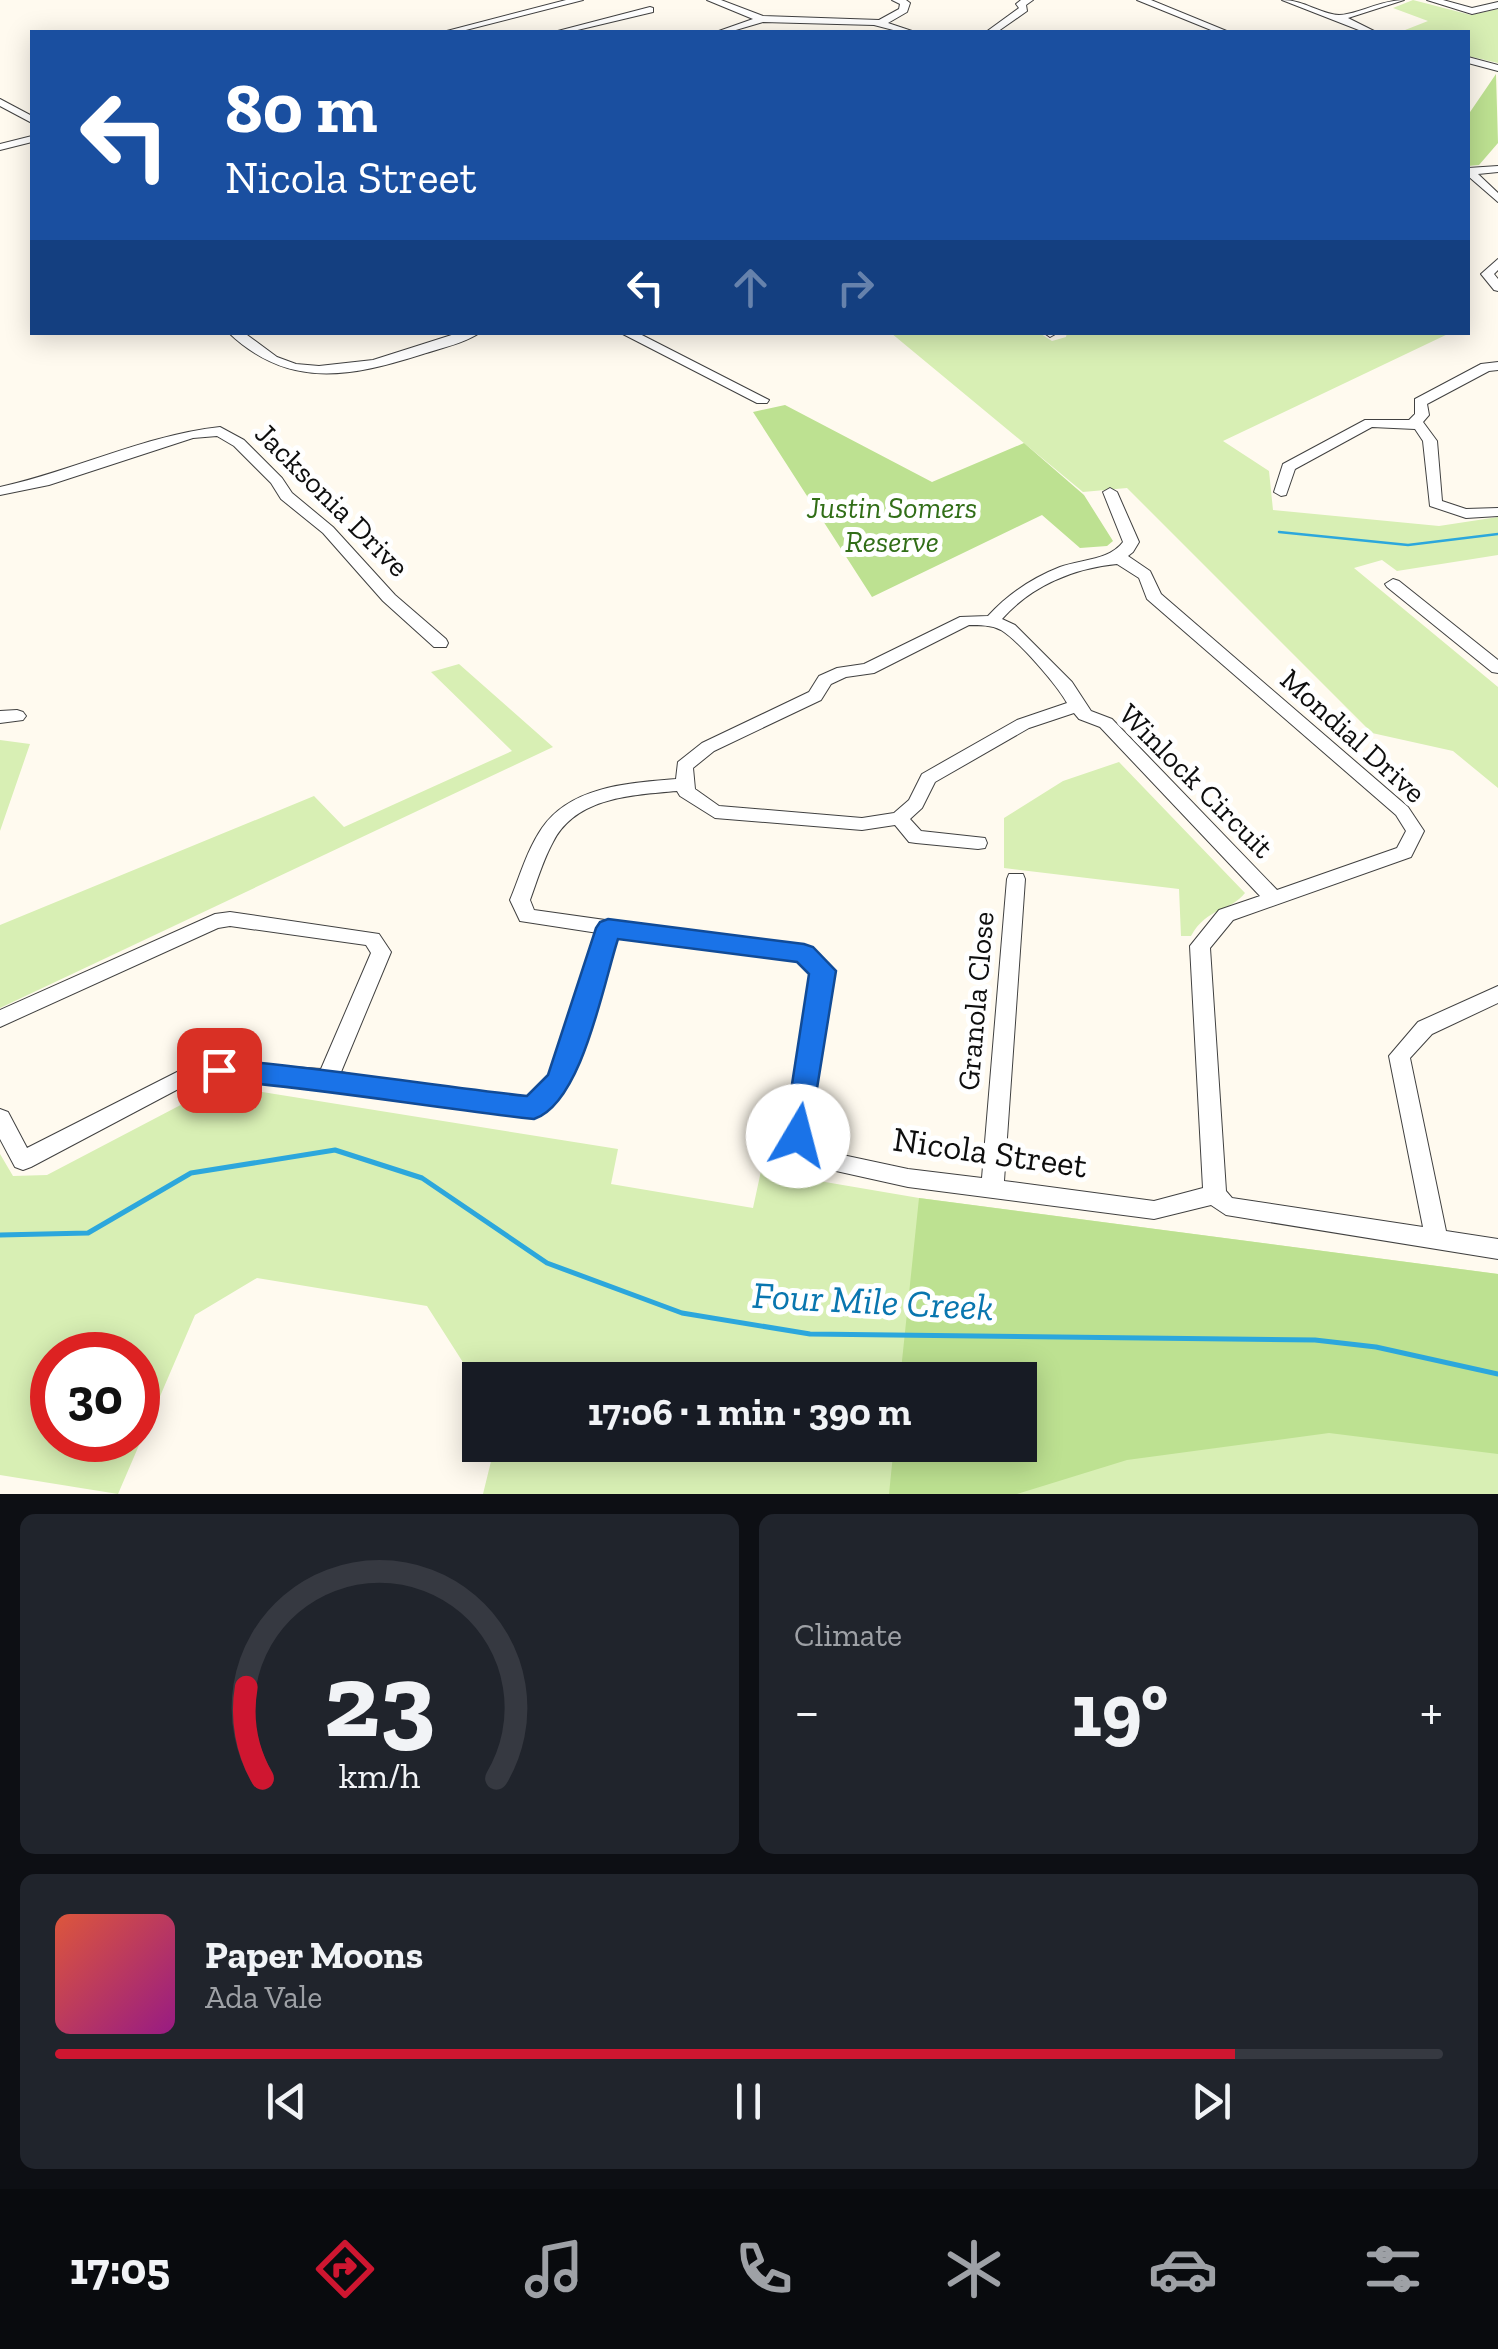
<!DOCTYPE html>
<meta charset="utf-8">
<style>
body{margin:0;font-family:"Zilla Slab",serif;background:#20242c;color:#f1f3f6;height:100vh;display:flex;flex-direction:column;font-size:38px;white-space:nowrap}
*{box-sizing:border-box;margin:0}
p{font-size:32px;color:#9ea1a6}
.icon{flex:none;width:55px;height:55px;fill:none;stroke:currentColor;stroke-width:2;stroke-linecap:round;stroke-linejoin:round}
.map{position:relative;height:1494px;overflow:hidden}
.panel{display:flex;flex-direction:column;gap:20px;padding:20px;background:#0d0f14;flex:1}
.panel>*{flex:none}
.hud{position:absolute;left:30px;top:30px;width:1440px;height:305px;border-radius:0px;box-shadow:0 5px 25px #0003;background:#1a4fa0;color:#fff;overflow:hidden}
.speed{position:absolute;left:30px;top:1332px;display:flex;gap:20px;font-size:50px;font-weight:700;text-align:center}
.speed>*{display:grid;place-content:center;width:130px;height:130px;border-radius:50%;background:#171b24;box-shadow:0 5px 25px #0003;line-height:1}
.speed .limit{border:15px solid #d22;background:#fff;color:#111}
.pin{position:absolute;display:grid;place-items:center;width:85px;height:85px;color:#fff;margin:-42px;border-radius:20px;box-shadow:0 5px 15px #0006}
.me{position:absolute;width:110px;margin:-55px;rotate:8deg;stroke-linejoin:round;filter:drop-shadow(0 0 8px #0008)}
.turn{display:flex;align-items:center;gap:35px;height:210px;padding:0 30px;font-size:45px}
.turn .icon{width:130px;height:130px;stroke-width:2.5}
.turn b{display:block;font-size:70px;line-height:85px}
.lanes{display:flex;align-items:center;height:95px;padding:0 30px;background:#0003;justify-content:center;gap:50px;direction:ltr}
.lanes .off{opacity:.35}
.big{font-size:75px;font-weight:700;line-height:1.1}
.panel .widget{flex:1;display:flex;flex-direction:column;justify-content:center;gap:15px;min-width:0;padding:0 35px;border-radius:15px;background:#20242c}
.panel .dial{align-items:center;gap:0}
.dial svg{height:260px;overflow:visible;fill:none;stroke:#363941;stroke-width:7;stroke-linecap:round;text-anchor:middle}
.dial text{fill:#f1f3f6;stroke:none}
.song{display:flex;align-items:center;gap:30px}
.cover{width:120px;height:120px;border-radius:15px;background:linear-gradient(135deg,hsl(10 70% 55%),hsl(310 70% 35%))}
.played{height:10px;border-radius:5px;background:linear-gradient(90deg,#cf1630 85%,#363941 85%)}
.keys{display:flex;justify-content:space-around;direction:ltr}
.heat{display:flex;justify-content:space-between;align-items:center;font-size:55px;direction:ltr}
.panel .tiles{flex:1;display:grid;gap:20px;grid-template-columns:1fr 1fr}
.widget:last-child{grid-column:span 2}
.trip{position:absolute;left:462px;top:1362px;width:575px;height:100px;border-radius:0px;background:#171b24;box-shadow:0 5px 25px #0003;font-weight:700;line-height:100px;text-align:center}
.menu{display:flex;height:160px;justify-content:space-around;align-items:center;background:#090b0e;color:#9ea1a6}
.menu .icon{width:70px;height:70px}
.menu .active{color:#cf1630}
.menu b{font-size:45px;color:#f1f3f6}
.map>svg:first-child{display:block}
</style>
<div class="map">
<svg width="1498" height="1494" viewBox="0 0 1498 1494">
<rect width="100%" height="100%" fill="#fffaef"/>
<path fill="#d8efb4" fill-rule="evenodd" d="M1413,0L1471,15L1498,9V63L1468,56V32H1400L1428,21L1393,8Z
M1038,332L1052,341L1066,337L1067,332L1450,333L1223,441L1269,471L1273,510L1439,526L1498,517V555L1397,571L1382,560L1354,568L1498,687V788L1453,751L1372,733L1127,488L1083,492L891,333Z
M459,664L553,747L0,1008V925L314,796L344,827L512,751L431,672Z
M0,740L30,744L0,831Z
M1119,762L1245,893C1230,912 1207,907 1191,936H1181L1179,889L1004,868V818L1063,781Z
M256,1091L618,1149L611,1184L753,1208L761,1171L919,1198L1498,1274V1494H483L495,1445H1020V1380H480V1389L427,1306L257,1278L195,1315L118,1494L0,1475V1154L13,1176L47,1175L194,1098ZM52,1355H138V1440H52Z"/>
<path fill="#bde191" d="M1496,74L1498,143L1479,165L1468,166V115Z
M785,405L932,482L1024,443L1084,495L1113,541L1107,546L1080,548L1042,515L872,597L753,412Z
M919,1198L1498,1274V1454L1329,1433L1127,1460L1017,1494H889L894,1445H1020V1380H900Z"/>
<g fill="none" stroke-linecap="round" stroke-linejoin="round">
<path stroke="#2ca7dc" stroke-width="2.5" d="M1279,532L1408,545L1498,534"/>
<path stroke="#2ca7dc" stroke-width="5" d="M0,1235L88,1233L191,1173L335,1150L422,1178L547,1263L682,1313L810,1334L1315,1340L1376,1347L1498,1374"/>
<g stroke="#414141" stroke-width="2">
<path id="minor" d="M566,0H583L458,32H443Z
M707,0H721L763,16L879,20L899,9L900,4L892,0H906L910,3L907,12L888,23L915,32H901L874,25L763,22L729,32H716L753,19Z
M1021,0H1033L1026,5L1027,11L997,32H986L1019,8L1016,4Z
M1137,0H1151L1229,32H1216Z
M1282,0C1304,0 1320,14 1339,15C1356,15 1381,0 1404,0L1348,18L1376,32H1364Z
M1427,0H1443L1472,8L1498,2V8L1472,14Z
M650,7L653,8V12L569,32H554Z
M1468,57L1498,65V71L1468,63Z
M0,99L32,116V123L0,106Z
M32,136V142L0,150V144Z
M1498,166V172L1478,174L1498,193V202L1468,176V168Z
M1498,259V270L1494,274L1498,279V291L1494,290L1481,274Z
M228,332H243L277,357L296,364L319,366L373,360L461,332H481C465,343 442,348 423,354C351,377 288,390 228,332Z
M619,332H636L769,400L767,403H757Z
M1043,332H1057V333L1050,337Z
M1498,362V370L1489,371L1427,404L1429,415L1423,422L1437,441L1442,501L1466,509L1498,508V516L1466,518L1430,506L1423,441L1415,429L1372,427L1295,469L1286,495L1281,496L1274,492L1283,464L1365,420H1409L1415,414V399L1481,364Z
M220,427L244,440L282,478L292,493L333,527L395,595L446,639L448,643L446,647H434L383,601L323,533L281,499L271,483L234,446L217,436L193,438L49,485L0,495V487C74,471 145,435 220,427Z
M1110,488L1117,492L1139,542L1133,552L1128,556L1150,571L1161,594L1408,807L1424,831L1411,857L1233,920L1210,948L1226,1191L1232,1198L1423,1227L1389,1056L1418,1022L1498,986V1003L1432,1034L1410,1058L1446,1231L1498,1239V1259L1226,1215L1211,1205L1154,1219L908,1187L809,1165L787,1136L813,973L799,961L616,935L570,1080L542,1113L534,1116L413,1103L328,1086L219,1078L184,1086L31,1167L23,1170L15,1167L0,1139V1109L8,1112L27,1148L179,1071L219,1062L321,1069L371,953L366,945L230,926L218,928L0,1027V1010L215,914L230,912L379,934L391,952L341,1072L413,1087L529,1098L550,1076L598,933L520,921L510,900C520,876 527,850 542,828C571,786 629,783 676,779L678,762L702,743L809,692L819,676L837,668L864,664L960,617L988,616C1008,594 1032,578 1060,567C1084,559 1109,560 1123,542L1103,492ZM1117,564L1139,578L1147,599L1396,815L1406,831L1397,848L1277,890L1112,719L1091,711L1072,682L1015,625L1002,619C1031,586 1074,568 1117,564ZM969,625C980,625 991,625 1001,630C1019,641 1057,685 1067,703L1017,720L922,774L909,800L894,813L862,818L719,806L695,789L693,768L714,751L821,700L831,684L846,677L874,673ZM1074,713L1079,719L1100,727L1260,896L1219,910L1190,946L1203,1188L1154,1201L1004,1181L1025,879L1023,874H1009L1007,879L982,1178L908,1169L824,1151L809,1134L833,971L811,949L534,910L530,900C537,881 543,860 553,842C576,797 632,795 677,791L680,796L715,818L862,830L895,825L909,842L916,843L978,849L985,848L987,843L985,838L921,831L910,819L922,808L935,782L1029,728Z
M1393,579L1399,581L1498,660V673L1492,672L1387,587L1385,584Z
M17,710L23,712L26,716L23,720L0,723V711Z"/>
</g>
<use href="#minor" fill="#fff" fill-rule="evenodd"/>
</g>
<path fill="#1a73e8" stroke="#114b97" stroke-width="2.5" d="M608,919L804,944L813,947L836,971L808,1144L798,1147L788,1144L784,1136L809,974L797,962L618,939C603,985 582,1103 534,1119C428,1107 325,1089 219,1080L210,1077L206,1070L210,1062L219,1059C323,1067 424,1085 527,1096L548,1075L596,928L600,922Z"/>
<g text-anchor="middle" stroke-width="10" stroke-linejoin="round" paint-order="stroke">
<g font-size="30" fill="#0e0e0e" stroke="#fff">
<text transform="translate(332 500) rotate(45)" y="10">Jacksonia Drive</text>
<text transform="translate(1353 736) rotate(42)" y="10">Mondial Drive</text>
<text transform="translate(1196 781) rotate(45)" y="10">Winlock Circuit</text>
<text transform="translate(976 1001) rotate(-85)" y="10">Granola Close</text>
</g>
<g font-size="30" font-style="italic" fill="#316e17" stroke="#fff">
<text x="892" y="518">Justin Somers<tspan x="892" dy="34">Reserve</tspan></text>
</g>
<g font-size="35" fill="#0e0e0e" stroke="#fff">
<text transform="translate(990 1152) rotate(8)" y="12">Nicola Street</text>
</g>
<g font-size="38" font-style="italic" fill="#0976af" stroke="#fff">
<text transform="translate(873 1301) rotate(3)" y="13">Four Mile Creek</text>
</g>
</g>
</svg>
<div class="speed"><div class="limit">30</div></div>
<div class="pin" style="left:219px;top:1070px;background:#d93025"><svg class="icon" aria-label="arrive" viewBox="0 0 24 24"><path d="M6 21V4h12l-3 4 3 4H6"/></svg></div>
<svg class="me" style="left:798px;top:1136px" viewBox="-20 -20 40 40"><circle r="19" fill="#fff"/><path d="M0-13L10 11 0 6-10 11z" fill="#1a73e8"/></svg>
<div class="trip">17:06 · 1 min · 390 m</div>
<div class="hud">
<div class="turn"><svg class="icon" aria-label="left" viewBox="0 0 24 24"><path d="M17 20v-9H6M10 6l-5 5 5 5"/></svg><div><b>80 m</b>Nicola Street</div></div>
<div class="lanes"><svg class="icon" aria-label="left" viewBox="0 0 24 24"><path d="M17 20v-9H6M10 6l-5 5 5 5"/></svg><svg class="icon off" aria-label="ahead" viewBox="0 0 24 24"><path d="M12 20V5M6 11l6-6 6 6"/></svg><svg class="icon off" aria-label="right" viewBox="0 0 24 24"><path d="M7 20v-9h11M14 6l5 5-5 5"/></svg></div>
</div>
</div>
<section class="panel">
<div class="tiles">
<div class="widget dial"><svg viewBox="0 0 100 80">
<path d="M14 69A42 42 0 1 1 86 69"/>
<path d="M14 69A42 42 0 0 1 9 41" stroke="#cf1630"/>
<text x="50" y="56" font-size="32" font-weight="700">23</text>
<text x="50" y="72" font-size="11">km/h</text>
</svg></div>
<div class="widget"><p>Climate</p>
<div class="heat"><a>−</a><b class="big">19°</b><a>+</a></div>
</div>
<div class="widget">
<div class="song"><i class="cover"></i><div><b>Paper Moons</b><p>Ada Vale</p></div></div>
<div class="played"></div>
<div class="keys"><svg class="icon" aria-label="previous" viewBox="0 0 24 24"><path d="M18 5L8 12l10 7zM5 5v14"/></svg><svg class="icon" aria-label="pause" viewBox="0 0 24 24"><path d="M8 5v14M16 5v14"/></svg><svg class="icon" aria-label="next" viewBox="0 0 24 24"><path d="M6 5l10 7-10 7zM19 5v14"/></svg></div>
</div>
</div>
</section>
<nav class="menu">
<b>17:05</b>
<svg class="icon active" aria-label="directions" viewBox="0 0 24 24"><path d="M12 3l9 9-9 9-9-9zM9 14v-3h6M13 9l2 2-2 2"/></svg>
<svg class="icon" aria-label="music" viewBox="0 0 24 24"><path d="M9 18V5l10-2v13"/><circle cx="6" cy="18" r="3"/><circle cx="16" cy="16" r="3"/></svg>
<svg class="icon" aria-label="phone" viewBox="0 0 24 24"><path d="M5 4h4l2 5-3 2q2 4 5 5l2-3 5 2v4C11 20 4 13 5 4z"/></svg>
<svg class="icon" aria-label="climate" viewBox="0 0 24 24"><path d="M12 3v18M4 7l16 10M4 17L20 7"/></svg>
<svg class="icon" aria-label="car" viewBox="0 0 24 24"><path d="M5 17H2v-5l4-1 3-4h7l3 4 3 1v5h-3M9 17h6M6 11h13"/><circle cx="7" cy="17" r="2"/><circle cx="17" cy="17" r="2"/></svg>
<svg class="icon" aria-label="filters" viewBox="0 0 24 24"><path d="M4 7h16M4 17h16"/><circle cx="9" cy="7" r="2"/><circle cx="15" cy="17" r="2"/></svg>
</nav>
